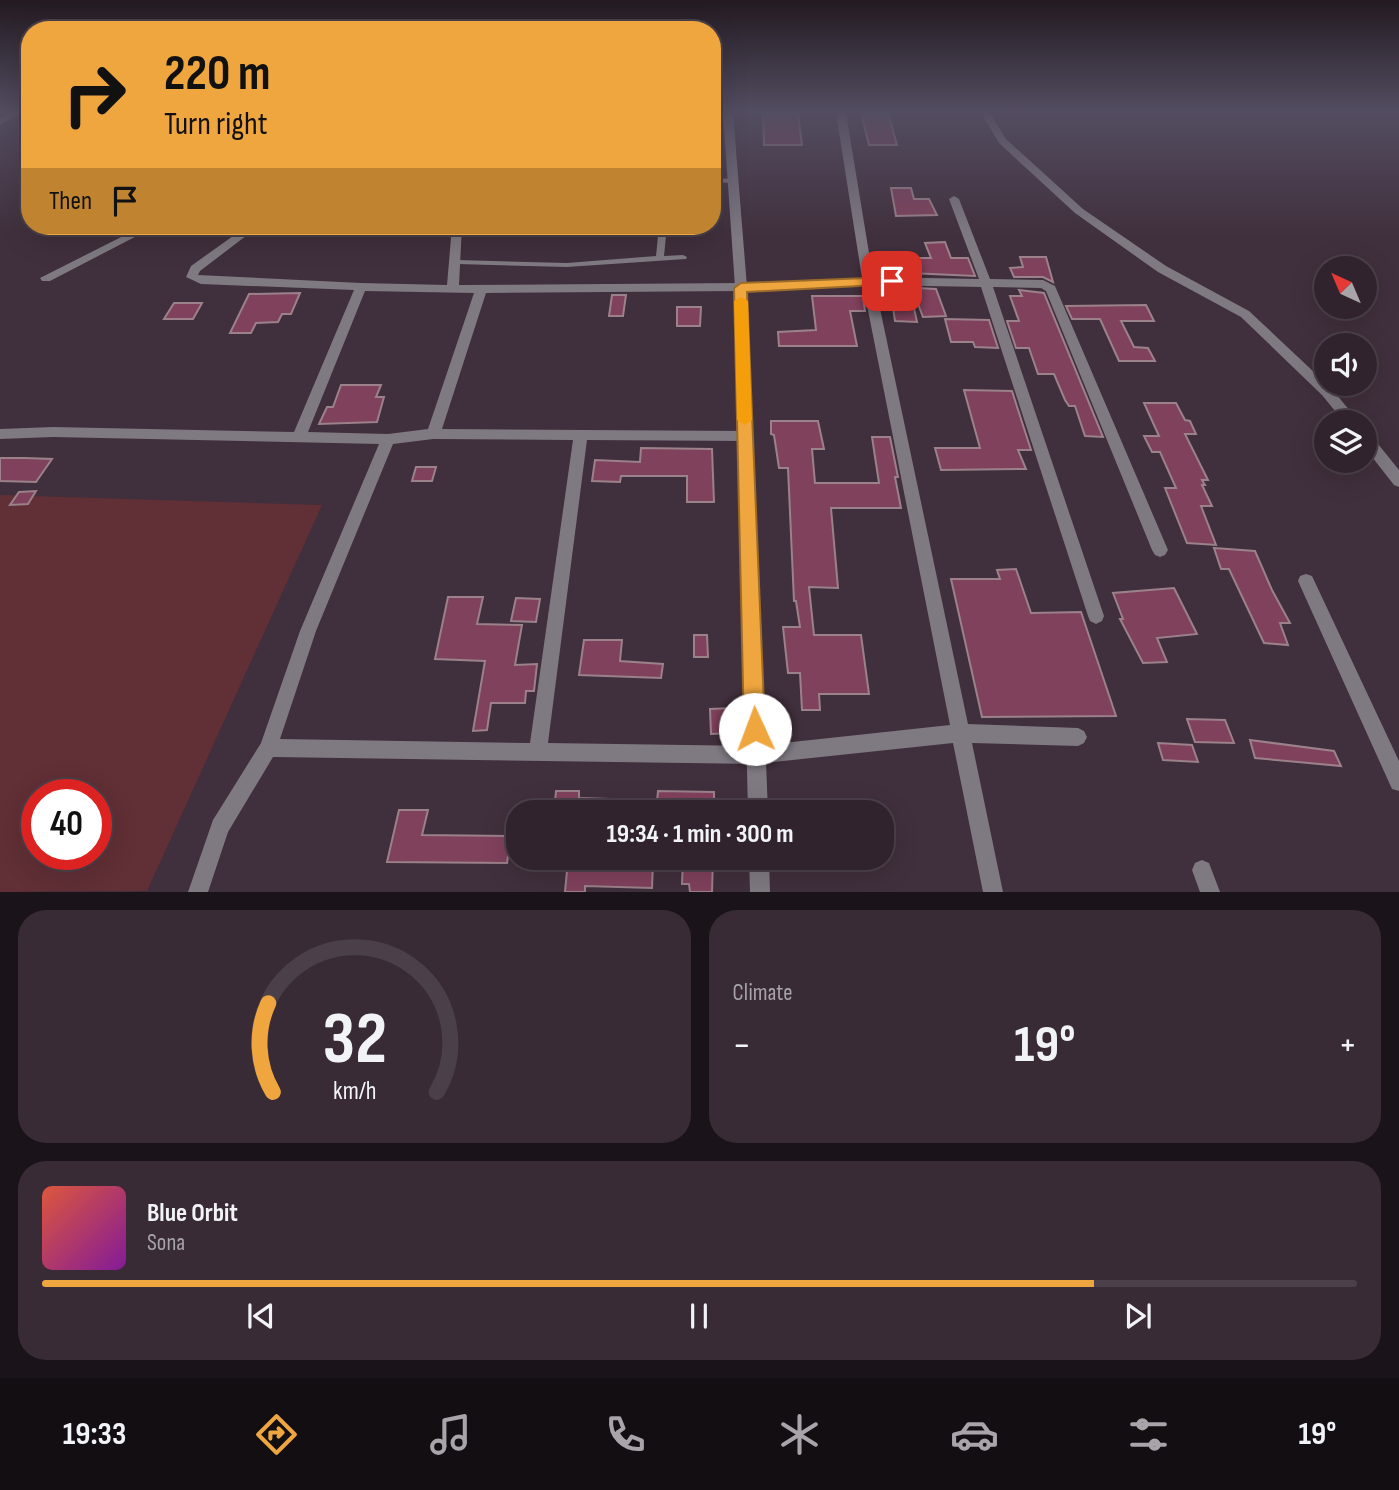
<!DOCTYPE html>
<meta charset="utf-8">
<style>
body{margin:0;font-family:"Sofia Sans Condensed",sans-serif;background:#382b35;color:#f1f3f6;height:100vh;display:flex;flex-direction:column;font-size:26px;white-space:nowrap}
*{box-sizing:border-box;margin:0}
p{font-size:23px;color:#a8a4aa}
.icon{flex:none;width:38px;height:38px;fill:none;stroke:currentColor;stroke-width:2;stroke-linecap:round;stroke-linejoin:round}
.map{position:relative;height:892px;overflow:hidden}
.sheet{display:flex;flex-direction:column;gap:18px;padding:18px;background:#1a1319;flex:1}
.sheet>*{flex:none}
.hud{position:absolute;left:21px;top:21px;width:700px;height:214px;border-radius:28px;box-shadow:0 7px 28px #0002,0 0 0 2px #4b4049;background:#f0a63e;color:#111;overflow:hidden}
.needle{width:46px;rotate:316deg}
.controls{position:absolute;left:1314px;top:256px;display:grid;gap:14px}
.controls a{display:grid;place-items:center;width:63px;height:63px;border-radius:50%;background:#30232d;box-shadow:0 7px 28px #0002,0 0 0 2px #4b4049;font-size:35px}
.speed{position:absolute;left:21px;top:779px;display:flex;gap:14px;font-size:35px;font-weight:700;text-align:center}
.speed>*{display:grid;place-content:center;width:91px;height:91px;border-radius:50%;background:#30232d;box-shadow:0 7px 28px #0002,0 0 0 2px #4b4049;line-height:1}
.speed .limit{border:10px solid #d22;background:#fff;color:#111}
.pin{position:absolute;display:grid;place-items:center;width:60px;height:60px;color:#fff;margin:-30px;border-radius:14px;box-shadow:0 4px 10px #0006}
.me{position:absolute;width:77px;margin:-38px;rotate:358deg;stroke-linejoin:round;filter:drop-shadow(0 0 5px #0008)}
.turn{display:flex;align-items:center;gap:24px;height:147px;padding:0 28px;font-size:32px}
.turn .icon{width:91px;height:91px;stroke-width:2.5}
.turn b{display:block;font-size:49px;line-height:60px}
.then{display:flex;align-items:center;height:66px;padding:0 28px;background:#0003;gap:14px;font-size:26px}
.big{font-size:52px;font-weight:700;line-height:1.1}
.sheet .card{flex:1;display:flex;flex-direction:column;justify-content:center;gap:10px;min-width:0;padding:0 24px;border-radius:28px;background:#382b35}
.sheet .dial{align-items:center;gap:0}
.dial svg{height:182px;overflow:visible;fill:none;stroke:#4b4049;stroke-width:7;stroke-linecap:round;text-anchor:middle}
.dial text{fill:#f1f3f6;stroke:none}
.song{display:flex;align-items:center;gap:21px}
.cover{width:84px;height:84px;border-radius:10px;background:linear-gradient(135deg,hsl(10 70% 55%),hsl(290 70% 35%))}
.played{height:7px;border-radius:4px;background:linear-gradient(90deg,#f0a63e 80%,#4b4049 80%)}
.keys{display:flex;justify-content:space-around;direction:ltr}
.heat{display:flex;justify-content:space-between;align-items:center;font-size:38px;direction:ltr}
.sheet .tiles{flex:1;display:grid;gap:18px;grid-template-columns:1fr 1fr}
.card:last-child{grid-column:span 2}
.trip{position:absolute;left:506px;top:800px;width:388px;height:70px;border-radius:28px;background:#30232d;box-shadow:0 7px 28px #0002,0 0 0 2px #4b4049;font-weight:700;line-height:70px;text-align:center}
.menu{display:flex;height:112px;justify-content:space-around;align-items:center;background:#130e12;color:#a8a4aa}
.menu .icon{width:49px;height:49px}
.menu .on{color:#f0a63e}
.menu b{font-size:32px;color:#f1f3f6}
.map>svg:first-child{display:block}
</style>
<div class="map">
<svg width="1399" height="892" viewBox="0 0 1399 892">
<rect width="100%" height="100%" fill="#402f3c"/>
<path fill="#612f36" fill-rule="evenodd" d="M0,495L322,505L147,891L0,892ZM37,794H96V854H37Z"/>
<path fill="#80415c" stroke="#9a818a" stroke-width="2" d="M763,113H798L802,145H764Z
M861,113H888L897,145H869Z
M891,188H911L914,199H929L937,215L896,216Z
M945,242L951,258H968L975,276L887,272L884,258H931L925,243Z
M1020,257H1046L1053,282L1043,277H1014L1010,268L1023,267Z
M917,288L936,289L946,316L923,317L915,296H919Z
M1019,290L1044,293L1103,437L1085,436L1075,406H1069L1065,400L1054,374H1038L1029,348H1016L1007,321H1019L1010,296H1022Z
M300,293L291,314H282L278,322L256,323L251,333H230L249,294Z
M612,295H626L623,316H609Z
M812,296H863L865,311H850L857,346H779L778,332L816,330Z
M174,303H202L193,319H164Z
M1146,305L1154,321H1121L1134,347L1148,348L1155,361H1119L1100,319H1072L1066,306Z
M677,307H701L700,326H677Z
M893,308H914L917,322L895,321Z
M945,319L989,320L998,348L975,347L973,342H951Z
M341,385H381L376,397H384L377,422L319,424L327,407H333Z
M964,390L1012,391L1031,450H1018L1026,469L941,470L935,448H980Z
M1144,403H1176L1185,420L1190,421L1196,434H1185L1208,480H1202L1205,485H1202L1212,506H1201L1216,545L1187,543L1165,488H1176L1160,452H1152L1144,436H1159Z
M771,421H818L824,449H812L815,483H879L872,437H890L898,477H895L901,508H831L838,588L809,587L814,635H861L869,694H819L820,710H802L800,673H788L783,627H800L796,601H794L788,468H779L774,435L771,434Z
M641,448L712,449L714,502H687V476H621L620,482L592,481L595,460L640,462Z
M0,458H25L52,459L36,482L0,481Z
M416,467H436L432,481H412Z
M36,491L28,504L10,505L19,492Z
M1214,548L1255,551L1272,590L1290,623H1280L1288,645L1264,643L1229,569H1221Z
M1016,569L1031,613L1081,612L1116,716L982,717L951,579H1000L997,570Z
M1174,588L1197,634L1157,638L1167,662L1143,663L1120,619H1123L1113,593Z
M448,597H483L477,624L522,625L515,665L537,664L534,691H526L525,703H491L487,730L473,731L485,661L435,659Z
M516,598L540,599L536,622L511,621Z
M694,635H707L708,657H694Z
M584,640H622L620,661L663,664L661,678L579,675Z
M732,708L733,733L711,734L710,709Z
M1187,719L1225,720L1234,743L1195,742Z
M1250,740L1334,751L1341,766L1255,758Z
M1158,743L1192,745L1198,762L1163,760Z
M556,791H579V798L609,799L608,812H554Z
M658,791L714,792V812H656Z
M399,810H428L422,835L511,836L507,863L387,862Z
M683,858H713L712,892H690L689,884H682Z
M568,860L653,862L652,888L585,886V892H565Z"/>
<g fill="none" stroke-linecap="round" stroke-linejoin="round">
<path fill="#7f7982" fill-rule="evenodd" d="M712,178L733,179L736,181L733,183L712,182Z
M224,226H232L224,231L220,229Z
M659,226H667L664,256L683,255L687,257L686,259L567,267L457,264L453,262L457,260L567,263L656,256Z"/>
<path fill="#7f7982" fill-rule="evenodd" d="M9,113H20L0,125V118Z
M836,113H846L873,277L979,279L949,199L954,196L959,199L990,279L1043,280L1055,286L1168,550L1165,555L1160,557L1155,555L1152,550L1046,291L1041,288L993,287L1104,616L1102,621L1096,624L1090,621L1088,616L981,287L875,285L968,724L1078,728L1084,731L1087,737L1084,743L1078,746L972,743L1003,892H983L953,743L756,764L273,757L228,832L208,892H188L213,820L261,743L300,631L379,444L53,437L0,439V429L53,427L294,432L354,290L201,284L186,277L191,266L247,226H259L200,271L198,275L361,283L447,285L452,226H462L459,285L741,283L862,278ZM863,285L950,725L756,746L548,743L587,440L745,441L750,440L752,436L750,432L745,431L442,429L486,293L741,291ZM365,291L474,293L428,429L388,434L308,432ZM433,439L573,440L530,743L280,739L316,631L393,444Z
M981,113H990L1006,139L1083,209L1166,266L1249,311L1332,389L1359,422H1344L1322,395L1241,317L1158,272L1075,213L999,143Z
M143,226H156L50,281H42L40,278Z
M1365,433L1370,434L1399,470V487L1394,485L1365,448Z
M1306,574L1312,576L1399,761V791L1392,789L1298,581L1300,576Z
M1202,860L1209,863L1220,892H1200L1192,870L1195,863Z"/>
<path fill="#7f7982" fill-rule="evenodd" d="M723,113H733L747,287L768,812H748L735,287Z
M749,858H769L770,892H750Z"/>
</g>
<linearGradient id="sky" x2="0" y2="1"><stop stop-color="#231a21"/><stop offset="0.47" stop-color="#534d61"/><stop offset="1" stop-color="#534d61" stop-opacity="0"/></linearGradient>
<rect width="1399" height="238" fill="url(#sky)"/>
<path fill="#f0a63e" stroke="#9c6c28" stroke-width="2" d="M892,277L896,278V284L747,292L765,729L762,736L755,739L747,736L744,729L734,288L741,283Z"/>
<path fill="#f59e0b" d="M741,297L748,301L752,420L745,425L737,420L734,301Z"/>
</svg>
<div class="controls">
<a><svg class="needle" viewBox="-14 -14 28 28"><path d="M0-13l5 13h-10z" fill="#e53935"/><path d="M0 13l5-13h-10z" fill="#a8a4aa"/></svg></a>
<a><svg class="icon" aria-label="sound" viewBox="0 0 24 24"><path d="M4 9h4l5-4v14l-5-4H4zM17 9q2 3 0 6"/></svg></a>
<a><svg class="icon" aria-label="layers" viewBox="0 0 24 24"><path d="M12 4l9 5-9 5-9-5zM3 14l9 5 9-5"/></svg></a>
</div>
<div class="speed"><div class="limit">40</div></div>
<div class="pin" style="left:892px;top:281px;background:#d93025"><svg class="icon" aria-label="arrive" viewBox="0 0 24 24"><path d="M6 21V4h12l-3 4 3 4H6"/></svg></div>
<svg class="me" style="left:755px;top:729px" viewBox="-20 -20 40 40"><circle r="19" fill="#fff"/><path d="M0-13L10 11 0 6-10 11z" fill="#f0a63e"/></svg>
<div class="trip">19:34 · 1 min · 300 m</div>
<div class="hud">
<div class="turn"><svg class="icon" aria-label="right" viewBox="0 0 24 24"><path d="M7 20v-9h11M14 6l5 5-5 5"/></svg><div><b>220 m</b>Turn right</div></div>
<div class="then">Then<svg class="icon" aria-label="arrive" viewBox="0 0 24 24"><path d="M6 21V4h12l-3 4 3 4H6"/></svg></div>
</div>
</div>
<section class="sheet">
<div class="tiles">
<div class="card dial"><svg viewBox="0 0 100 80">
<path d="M14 69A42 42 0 1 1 86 69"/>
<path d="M14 69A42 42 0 0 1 12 30" stroke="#f0a63e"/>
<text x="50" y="56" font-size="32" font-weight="700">32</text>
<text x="50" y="72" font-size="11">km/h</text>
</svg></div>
<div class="card"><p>Climate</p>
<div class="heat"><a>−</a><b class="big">19°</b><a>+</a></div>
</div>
<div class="card">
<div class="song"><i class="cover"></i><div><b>Blue Orbit</b><p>Sona</p></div></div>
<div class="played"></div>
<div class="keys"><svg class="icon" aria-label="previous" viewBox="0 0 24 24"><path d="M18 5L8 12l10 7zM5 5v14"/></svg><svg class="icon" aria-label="pause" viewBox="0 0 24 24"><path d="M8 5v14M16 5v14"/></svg><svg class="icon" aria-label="next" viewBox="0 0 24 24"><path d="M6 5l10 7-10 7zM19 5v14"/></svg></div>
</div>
</div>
</section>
<nav class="menu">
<b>19:33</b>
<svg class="icon on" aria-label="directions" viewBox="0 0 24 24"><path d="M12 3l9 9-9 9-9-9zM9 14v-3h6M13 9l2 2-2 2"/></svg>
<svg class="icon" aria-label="music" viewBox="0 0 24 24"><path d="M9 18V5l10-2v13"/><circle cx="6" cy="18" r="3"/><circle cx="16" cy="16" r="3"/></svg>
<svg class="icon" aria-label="phone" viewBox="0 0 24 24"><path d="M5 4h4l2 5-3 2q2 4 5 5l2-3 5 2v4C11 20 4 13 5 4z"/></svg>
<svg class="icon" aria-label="climate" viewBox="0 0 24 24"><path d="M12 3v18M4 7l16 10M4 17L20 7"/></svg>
<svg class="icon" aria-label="car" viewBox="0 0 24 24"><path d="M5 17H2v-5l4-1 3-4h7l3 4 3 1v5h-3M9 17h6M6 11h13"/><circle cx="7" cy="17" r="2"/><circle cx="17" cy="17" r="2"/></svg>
<svg class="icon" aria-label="filters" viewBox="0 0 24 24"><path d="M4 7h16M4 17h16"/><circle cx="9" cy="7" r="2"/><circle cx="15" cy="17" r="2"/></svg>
<b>19°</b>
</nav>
